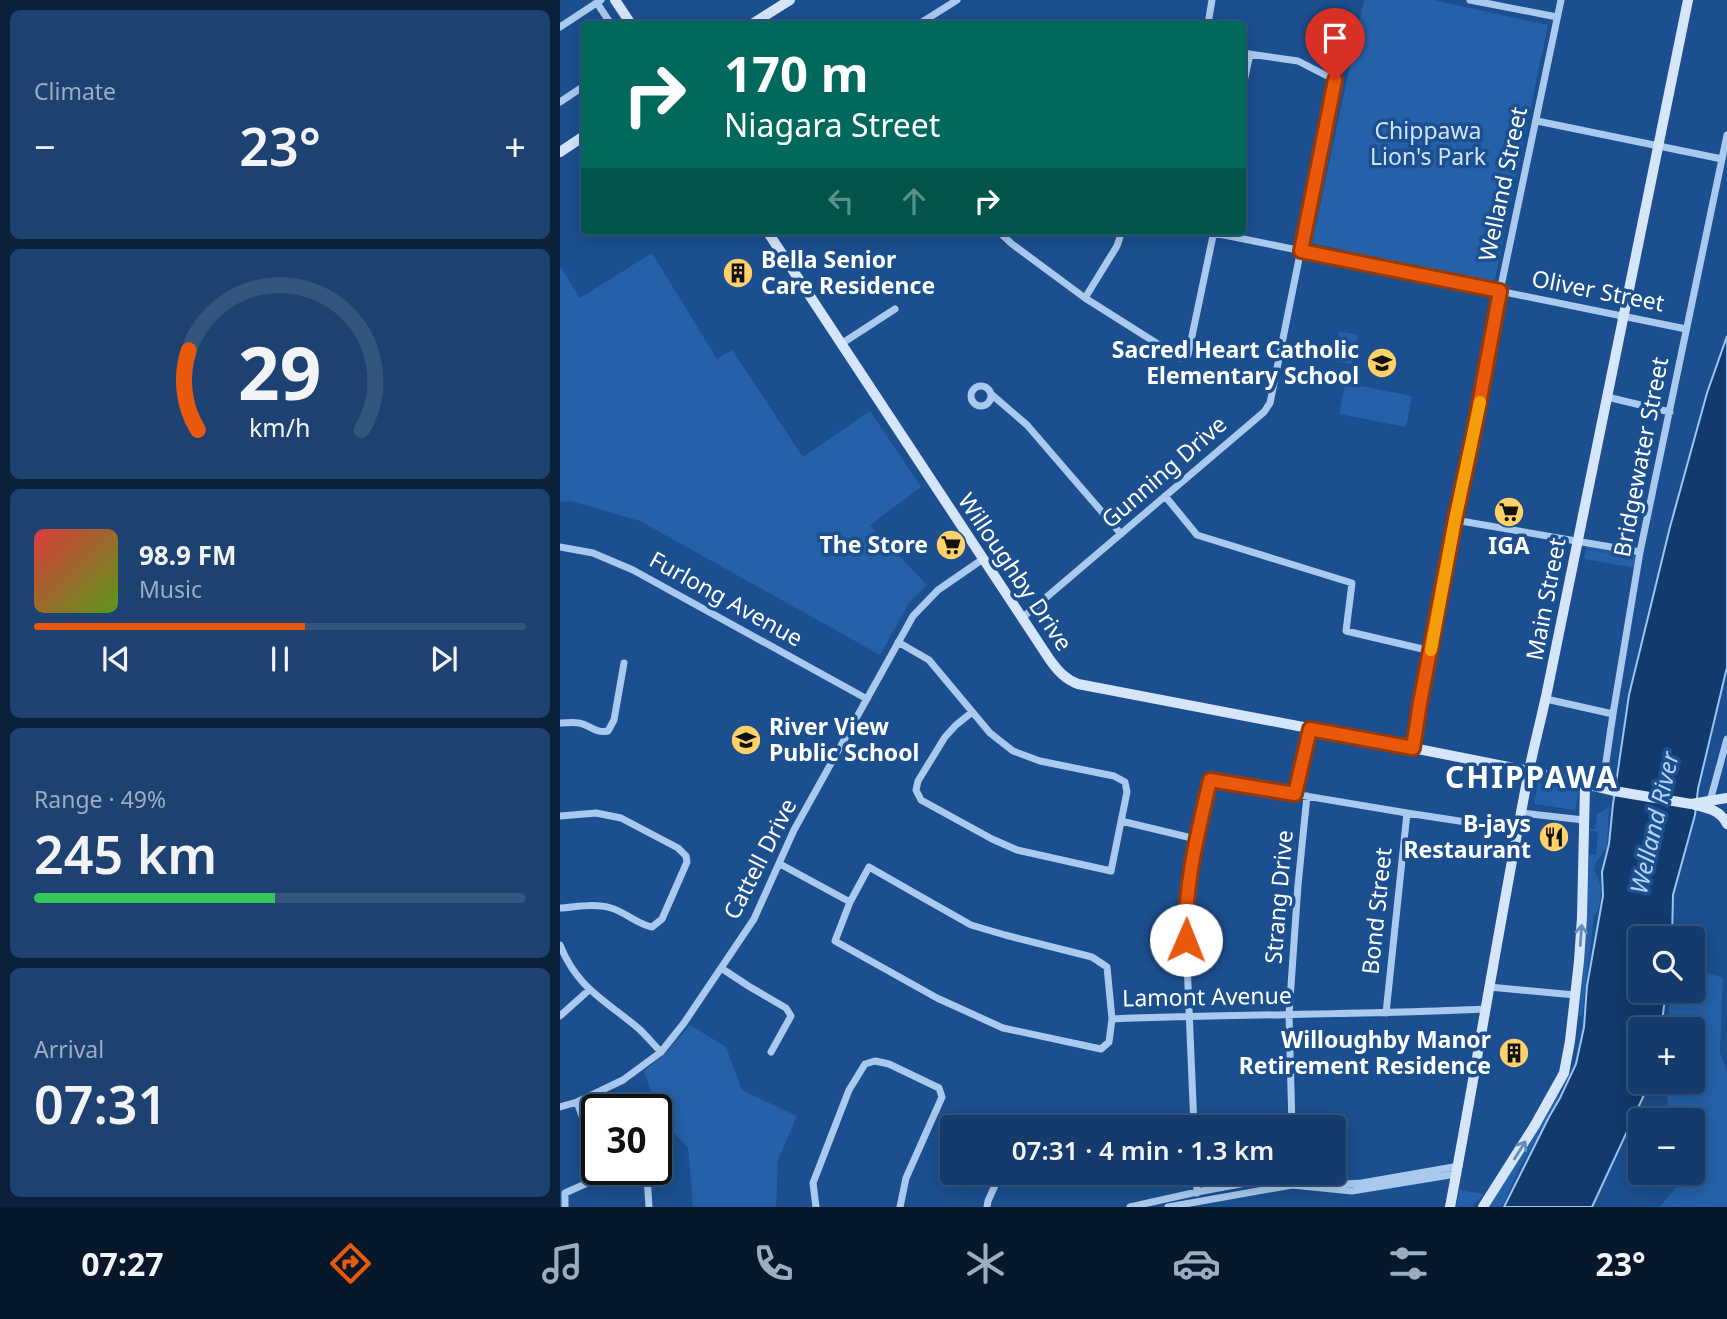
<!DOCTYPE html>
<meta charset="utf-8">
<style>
body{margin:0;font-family:"Noto Sans",sans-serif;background:#1d4271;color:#f1f3f6;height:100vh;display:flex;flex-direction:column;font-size:26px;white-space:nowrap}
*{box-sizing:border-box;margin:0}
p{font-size:23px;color:#9dadc1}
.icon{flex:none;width:38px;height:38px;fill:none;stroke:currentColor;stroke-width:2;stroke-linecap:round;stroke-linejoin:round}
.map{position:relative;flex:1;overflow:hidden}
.panel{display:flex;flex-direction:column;gap:10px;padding:10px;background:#0b203b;width:560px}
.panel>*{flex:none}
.guide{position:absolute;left:21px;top:21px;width:665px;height:214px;border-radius:7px;box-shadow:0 4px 18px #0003,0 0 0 2px #33557e;background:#00695c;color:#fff;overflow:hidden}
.buttons{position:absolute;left:1068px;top:926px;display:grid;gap:14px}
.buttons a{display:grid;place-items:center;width:77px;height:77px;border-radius:7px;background:#143b6b;box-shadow:0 4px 18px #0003,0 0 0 2px #33557e;font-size:35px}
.speed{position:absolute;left:21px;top:1094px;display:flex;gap:14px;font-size:35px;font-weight:700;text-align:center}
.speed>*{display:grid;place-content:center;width:91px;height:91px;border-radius:50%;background:#143b6b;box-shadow:0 4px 18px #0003,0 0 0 2px #33557e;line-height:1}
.speed .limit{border:4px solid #111;border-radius:10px;background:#fff;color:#111}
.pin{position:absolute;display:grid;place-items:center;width:60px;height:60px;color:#fff;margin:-72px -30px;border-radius:50% 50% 50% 0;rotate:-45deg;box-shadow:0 0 7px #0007}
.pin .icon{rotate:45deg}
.me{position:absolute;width:77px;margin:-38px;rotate:1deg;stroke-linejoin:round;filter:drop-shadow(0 0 5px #0008)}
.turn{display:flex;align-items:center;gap:24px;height:147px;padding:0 28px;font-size:32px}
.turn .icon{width:91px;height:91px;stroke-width:2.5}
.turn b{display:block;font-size:49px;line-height:60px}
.lanes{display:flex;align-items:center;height:66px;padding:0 28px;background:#0003;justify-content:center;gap:35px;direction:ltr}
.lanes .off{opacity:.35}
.big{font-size:52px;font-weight:600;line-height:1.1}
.panel .card{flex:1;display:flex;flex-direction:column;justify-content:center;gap:10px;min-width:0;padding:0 24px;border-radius:10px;background:#1d4271}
.panel .dial{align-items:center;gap:0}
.dial svg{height:182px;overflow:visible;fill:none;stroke:#33557e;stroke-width:7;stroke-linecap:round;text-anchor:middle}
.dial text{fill:#f1f3f6;stroke:none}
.song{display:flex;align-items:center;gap:21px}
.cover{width:84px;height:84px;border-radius:10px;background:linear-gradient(135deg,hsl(0 70% 55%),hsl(90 70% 35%))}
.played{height:7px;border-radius:4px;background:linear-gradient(90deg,#ea580c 55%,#33557e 55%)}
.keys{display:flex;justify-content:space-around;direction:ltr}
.heat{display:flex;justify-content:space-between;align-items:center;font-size:38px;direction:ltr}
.charge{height:10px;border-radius:5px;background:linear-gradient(90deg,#34c759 49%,#33557e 0)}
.trip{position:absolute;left:380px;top:1115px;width:406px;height:70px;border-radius:7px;background:#143b6b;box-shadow:0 4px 18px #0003,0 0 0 2px #33557e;font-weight:600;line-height:70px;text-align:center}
.tabs{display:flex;height:112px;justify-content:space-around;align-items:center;background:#08182b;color:#9dadc1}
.tabs .icon{width:49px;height:49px}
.tabs .on{color:#ea580c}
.tabs b{font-size:32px;color:#f1f3f6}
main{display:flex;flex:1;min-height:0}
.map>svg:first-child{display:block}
</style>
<main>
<section class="panel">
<div class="card"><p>Climate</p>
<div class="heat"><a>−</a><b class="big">23°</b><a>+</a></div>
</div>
<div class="card dial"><svg viewBox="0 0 100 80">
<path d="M14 69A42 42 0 1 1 86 69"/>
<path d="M14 69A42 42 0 0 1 10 34" stroke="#ea580c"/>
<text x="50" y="56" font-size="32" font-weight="700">29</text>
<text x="50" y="72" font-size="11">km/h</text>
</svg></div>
<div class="card">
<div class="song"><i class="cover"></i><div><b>98.9 FM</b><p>Music</p></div></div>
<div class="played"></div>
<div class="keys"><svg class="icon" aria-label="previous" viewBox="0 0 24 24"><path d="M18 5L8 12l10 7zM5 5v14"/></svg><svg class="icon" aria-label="pause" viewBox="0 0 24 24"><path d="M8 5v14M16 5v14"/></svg><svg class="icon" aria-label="next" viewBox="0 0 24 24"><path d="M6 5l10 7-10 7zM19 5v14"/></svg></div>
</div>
<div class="card"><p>Range · 49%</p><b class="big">245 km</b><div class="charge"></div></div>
<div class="card"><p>Arrival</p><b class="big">07:31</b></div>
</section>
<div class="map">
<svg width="1167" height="1207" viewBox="0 0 1167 1207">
<rect width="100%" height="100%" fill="#1b4f8f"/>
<path fill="#2461a8" d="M804,0H874L988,25L934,284L752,243Z
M92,253L157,359L172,350L243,457L310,411L361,487L310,525L367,585L349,603L320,655L80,521L11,501L0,502V266L20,298Z
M779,331L798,335L792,364L774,361Z
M785,383L852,396L846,427L779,414Z
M1026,546L1076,556L1078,560L1076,568L1024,559L1026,549L1077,559L1026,548Z
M978,783L1019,789L1015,810L974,804Z
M1049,807L1047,848L1036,862L1034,871C1043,882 1043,905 1034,916L1022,1017L1019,1016L1024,962L1029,855H1036L1038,832L1030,831V829H1035L1037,814Z
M1132,967L1163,978L1160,1052L1167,1072V1207H1100L1123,1178L1126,1173L1132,1172V1120H1110L1105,1082H1132V1029H1108L1110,991L1132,990Z
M130,1025L166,1047L182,1090L237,1116L218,1160L216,1207H133L128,1148L100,1118L84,1071L105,1054Z
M999,1094L997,1104L959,1169L942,1207H929Z
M899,1190L924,1194L912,1207H896Z"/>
<path fill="#123a6d" stroke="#9cc4f0" stroke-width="2" d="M1167,336V667L1138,789L1135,815L1113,895L1112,938H1080V990L1106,991L1101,1029H1080V1082H1090L1032,1207H944L989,1117L1000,1098L1016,1064L1024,1027L1027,986L1043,896L1042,872L1049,844L1053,804L1069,695L1110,527L1147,393Z"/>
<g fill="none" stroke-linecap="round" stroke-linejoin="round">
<path stroke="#a9c9ee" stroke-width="7" d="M910,0L997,17
M37,3L51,24
M359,24L397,0
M648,24L652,0
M0,27L41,0
M682,91L690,54
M0,102L24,86
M977,121L1162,159
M438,231L452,244L525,298L620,358L628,355L654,231
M654,233L1126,329
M525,298L557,246L562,231
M281,344L335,309
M411 396a10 10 0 1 1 20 0a10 10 0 1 1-20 0Z
M431,394L467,425L561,534
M1047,397L1110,412
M605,496L637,535L792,583L786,631L871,651
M895,520L1080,552
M0,547L33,553L73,570L307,699
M462,618L704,412L710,403L775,80L738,61L682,53
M338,642L369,660L430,733L453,751L480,761L554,776L565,782L567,792L551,871L457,850L432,839L361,800L356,790L358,781L385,737L396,725L411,713
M986,699L1053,714
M0,723C6,723 13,722 19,723C30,725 36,734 48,731L54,720L64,663
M853,748L860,703L895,520L917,415L940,291L1001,0
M1042,789L1053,714L1080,552L1167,135
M735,794L750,729
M1150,801L1167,739
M961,813L1024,820
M0,816L36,813L61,818L118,848L126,856L127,862L102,919L92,927C77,924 65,912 51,908C35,903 16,907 0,908
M561,821L636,839
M220,864L290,902
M309,867L358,895L411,925L445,935L532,957L547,967L552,1019L549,1042L541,1049L443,1028L377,998L275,941L290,902Z
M0,945C17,988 45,1000 78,1028C86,1035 93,1044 101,1052
M161,968L190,987L226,1008L231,1016L211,1052
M929,987L1015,995
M826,1013L847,813
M0,1016L29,990
M552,1019C676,1014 800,1015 925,1009
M17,1102L37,1157
M0,1107L17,1102L63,1080L101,1052L124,1023L194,919L234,830L353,616L378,590L423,559
M463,1127L466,1120L495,1127
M512,1127C520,1123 527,1121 533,1127
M634,1127L625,915L636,839L650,780L847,813L958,830
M732,1127L729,1014L738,885L747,796
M82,1169L87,1176L89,1207
M636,1172L637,1193
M5,1207V1193L43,1176L69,1169
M256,1207L253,1183L289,1090L305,1064L315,1061L329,1064L379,1088L382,1097L346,1178L340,1207
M427,1207L428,1201L441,1172
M570,1207L637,1192L734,1174L749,1181L768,1185L802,1183L899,1166
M608,1207L732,1185L792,1191L896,1174"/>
<path stroke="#d6e6fa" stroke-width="10" d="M55,0L71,24
M192,24L230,0
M0,152L24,136
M207,231L490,660C498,671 505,679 518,684L853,748L969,771L1054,791L1131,804L1167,798
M1135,805C1149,808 1161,811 1167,824
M890,1207C917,1064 940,919 968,776C974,744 983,713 989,682L1128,0
M923,1207L975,1125L1004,1073L1010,1041L1019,961L1022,917L1025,785"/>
</g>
<defs><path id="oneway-shaft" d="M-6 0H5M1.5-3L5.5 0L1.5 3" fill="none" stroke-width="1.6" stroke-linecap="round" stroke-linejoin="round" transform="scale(1.75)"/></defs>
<g stroke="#668bba">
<use href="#oneway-shaft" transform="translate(1021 935) rotate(-86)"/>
<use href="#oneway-shaft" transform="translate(960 1150) rotate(-58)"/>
</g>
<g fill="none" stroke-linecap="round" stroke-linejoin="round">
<g stroke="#983908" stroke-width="18">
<path id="route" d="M626,940C624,886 638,832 650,780L735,794L750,729L853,748L860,703L895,520L914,431L940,291L741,251L775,80"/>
</g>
<use href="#route" stroke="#ea580c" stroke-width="12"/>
<path stroke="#f59e0b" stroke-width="12" d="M871,650L895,520L920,402"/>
</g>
<defs>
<g id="building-disc" transform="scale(1.575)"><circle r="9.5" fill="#ffd166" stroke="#1b4f8f"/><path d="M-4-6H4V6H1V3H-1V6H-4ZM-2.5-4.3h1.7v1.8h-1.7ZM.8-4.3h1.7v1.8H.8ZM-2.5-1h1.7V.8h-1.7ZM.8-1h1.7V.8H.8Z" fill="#111"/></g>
<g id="school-disc" transform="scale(1.575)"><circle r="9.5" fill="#ffd166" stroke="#1b4f8f"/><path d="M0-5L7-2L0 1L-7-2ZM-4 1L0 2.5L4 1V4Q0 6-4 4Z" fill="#111"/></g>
<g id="supermarket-disc" transform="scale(1.575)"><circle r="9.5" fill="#ffd166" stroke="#1b4f8f"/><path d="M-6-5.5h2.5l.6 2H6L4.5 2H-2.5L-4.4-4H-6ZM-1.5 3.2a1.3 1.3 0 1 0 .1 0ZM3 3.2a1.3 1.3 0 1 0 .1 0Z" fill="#111"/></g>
<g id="restaurant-disc" transform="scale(1.575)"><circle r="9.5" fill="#ffd166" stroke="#1b4f8f"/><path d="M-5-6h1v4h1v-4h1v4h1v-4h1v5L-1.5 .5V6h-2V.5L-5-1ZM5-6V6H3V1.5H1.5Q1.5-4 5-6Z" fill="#111"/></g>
</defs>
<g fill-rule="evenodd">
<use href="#building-disc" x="178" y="273"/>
<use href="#school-disc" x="822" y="363"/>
<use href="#supermarket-disc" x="949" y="512"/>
<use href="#supermarket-disc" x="391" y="545"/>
<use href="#school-disc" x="186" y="740"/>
<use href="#restaurant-disc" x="994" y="837"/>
<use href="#building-disc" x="954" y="1053"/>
</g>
<g text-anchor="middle" stroke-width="7" stroke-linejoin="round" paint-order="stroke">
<g font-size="23" fill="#cfe3fa" stroke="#1b4f8f">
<text x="868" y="139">Chippawa<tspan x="868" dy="26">Lion's Park</tspan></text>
</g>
<g font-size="23" fill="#fff" stroke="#1b4f8f">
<text transform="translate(943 184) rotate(-78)" y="8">Welland Street</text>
<text transform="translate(1038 291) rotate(11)" y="8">Oliver Street</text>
<text transform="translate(1081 457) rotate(-79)" y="8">Bridgewater Street</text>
<text transform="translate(604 472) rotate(-41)" y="8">Gunning Drive</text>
<text transform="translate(455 572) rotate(56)" y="8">Willoughby Drive</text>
<text transform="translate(166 599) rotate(29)" y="8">Furlong Avenue</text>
<text transform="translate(986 599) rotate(-79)" y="8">Main Street</text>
<text transform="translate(200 859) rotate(-63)" y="8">Cattell Drive</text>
<text transform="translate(719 897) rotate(-85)" y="8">Strang Drive</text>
<text transform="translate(817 911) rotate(-84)" y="8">Bond Street</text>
<text transform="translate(647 997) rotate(-1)" y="8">Lamont Avenue</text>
</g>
<g font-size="23" font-weight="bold" fill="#fff" stroke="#1b4f8f" text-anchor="end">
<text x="201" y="268" text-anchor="start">Bella Senior<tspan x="201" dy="26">Care Residence</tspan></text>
<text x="799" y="358">Sacred Heart Catholic<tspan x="799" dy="26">Elementary School</tspan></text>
<text x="368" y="553">The Store</text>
<text x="949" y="554" text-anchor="middle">IGA</text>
<text x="209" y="735" text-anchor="start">River View<tspan x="209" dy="26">Public School</tspan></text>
<text x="971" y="832">B-jays<tspan x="971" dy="26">Restaurant</tspan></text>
<text x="931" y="1048">Willoughby Manor<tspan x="931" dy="26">Retirement Residence</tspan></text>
</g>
<g font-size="24" font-style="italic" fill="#b5d3f5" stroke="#1b4f8f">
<text transform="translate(1095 823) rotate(-77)" y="8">Welland River</text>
</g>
<g font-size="30" font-weight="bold" letter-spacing="2" fill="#fff" stroke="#1b4f8f">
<text x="972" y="788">CHIPPAWA</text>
</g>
</g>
</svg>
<div class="buttons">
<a><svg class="icon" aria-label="search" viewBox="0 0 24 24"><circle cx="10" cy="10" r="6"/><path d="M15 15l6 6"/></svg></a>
<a>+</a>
<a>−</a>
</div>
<div class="speed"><div class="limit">30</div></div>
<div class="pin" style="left:775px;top:80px;background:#d93025"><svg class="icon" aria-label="arrive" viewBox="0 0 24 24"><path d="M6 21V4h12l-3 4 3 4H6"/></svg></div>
<svg class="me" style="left:626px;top:940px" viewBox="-20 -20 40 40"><circle r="19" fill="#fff"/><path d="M0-13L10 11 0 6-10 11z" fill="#ea580c"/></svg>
<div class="trip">07:31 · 4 min · 1.3 km</div>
<div class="guide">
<div class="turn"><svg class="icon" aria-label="right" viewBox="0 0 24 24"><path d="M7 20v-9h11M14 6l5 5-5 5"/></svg><div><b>170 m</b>Niagara Street</div></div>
<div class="lanes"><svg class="icon off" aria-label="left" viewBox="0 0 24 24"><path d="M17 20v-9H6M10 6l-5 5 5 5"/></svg><svg class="icon off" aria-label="ahead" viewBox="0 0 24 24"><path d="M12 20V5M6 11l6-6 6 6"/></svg><svg class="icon" aria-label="right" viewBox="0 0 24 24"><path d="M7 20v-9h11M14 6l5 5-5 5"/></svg></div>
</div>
</div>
</main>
<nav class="tabs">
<b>07:27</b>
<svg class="icon on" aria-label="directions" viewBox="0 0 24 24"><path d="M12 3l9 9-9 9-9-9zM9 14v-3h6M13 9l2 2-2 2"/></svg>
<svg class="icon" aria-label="music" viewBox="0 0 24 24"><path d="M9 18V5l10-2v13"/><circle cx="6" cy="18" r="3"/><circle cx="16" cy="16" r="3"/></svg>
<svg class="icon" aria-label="phone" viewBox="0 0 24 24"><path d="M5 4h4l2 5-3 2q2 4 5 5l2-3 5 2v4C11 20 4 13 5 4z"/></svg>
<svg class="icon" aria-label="climate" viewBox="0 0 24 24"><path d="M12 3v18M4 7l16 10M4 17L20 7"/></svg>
<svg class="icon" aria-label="car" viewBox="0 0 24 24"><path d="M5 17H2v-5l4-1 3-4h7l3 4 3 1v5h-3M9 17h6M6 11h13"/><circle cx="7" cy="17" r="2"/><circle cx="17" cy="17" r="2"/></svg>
<svg class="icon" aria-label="filters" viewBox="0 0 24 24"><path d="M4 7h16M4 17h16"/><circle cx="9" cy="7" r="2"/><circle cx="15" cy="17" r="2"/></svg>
<b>23°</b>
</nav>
